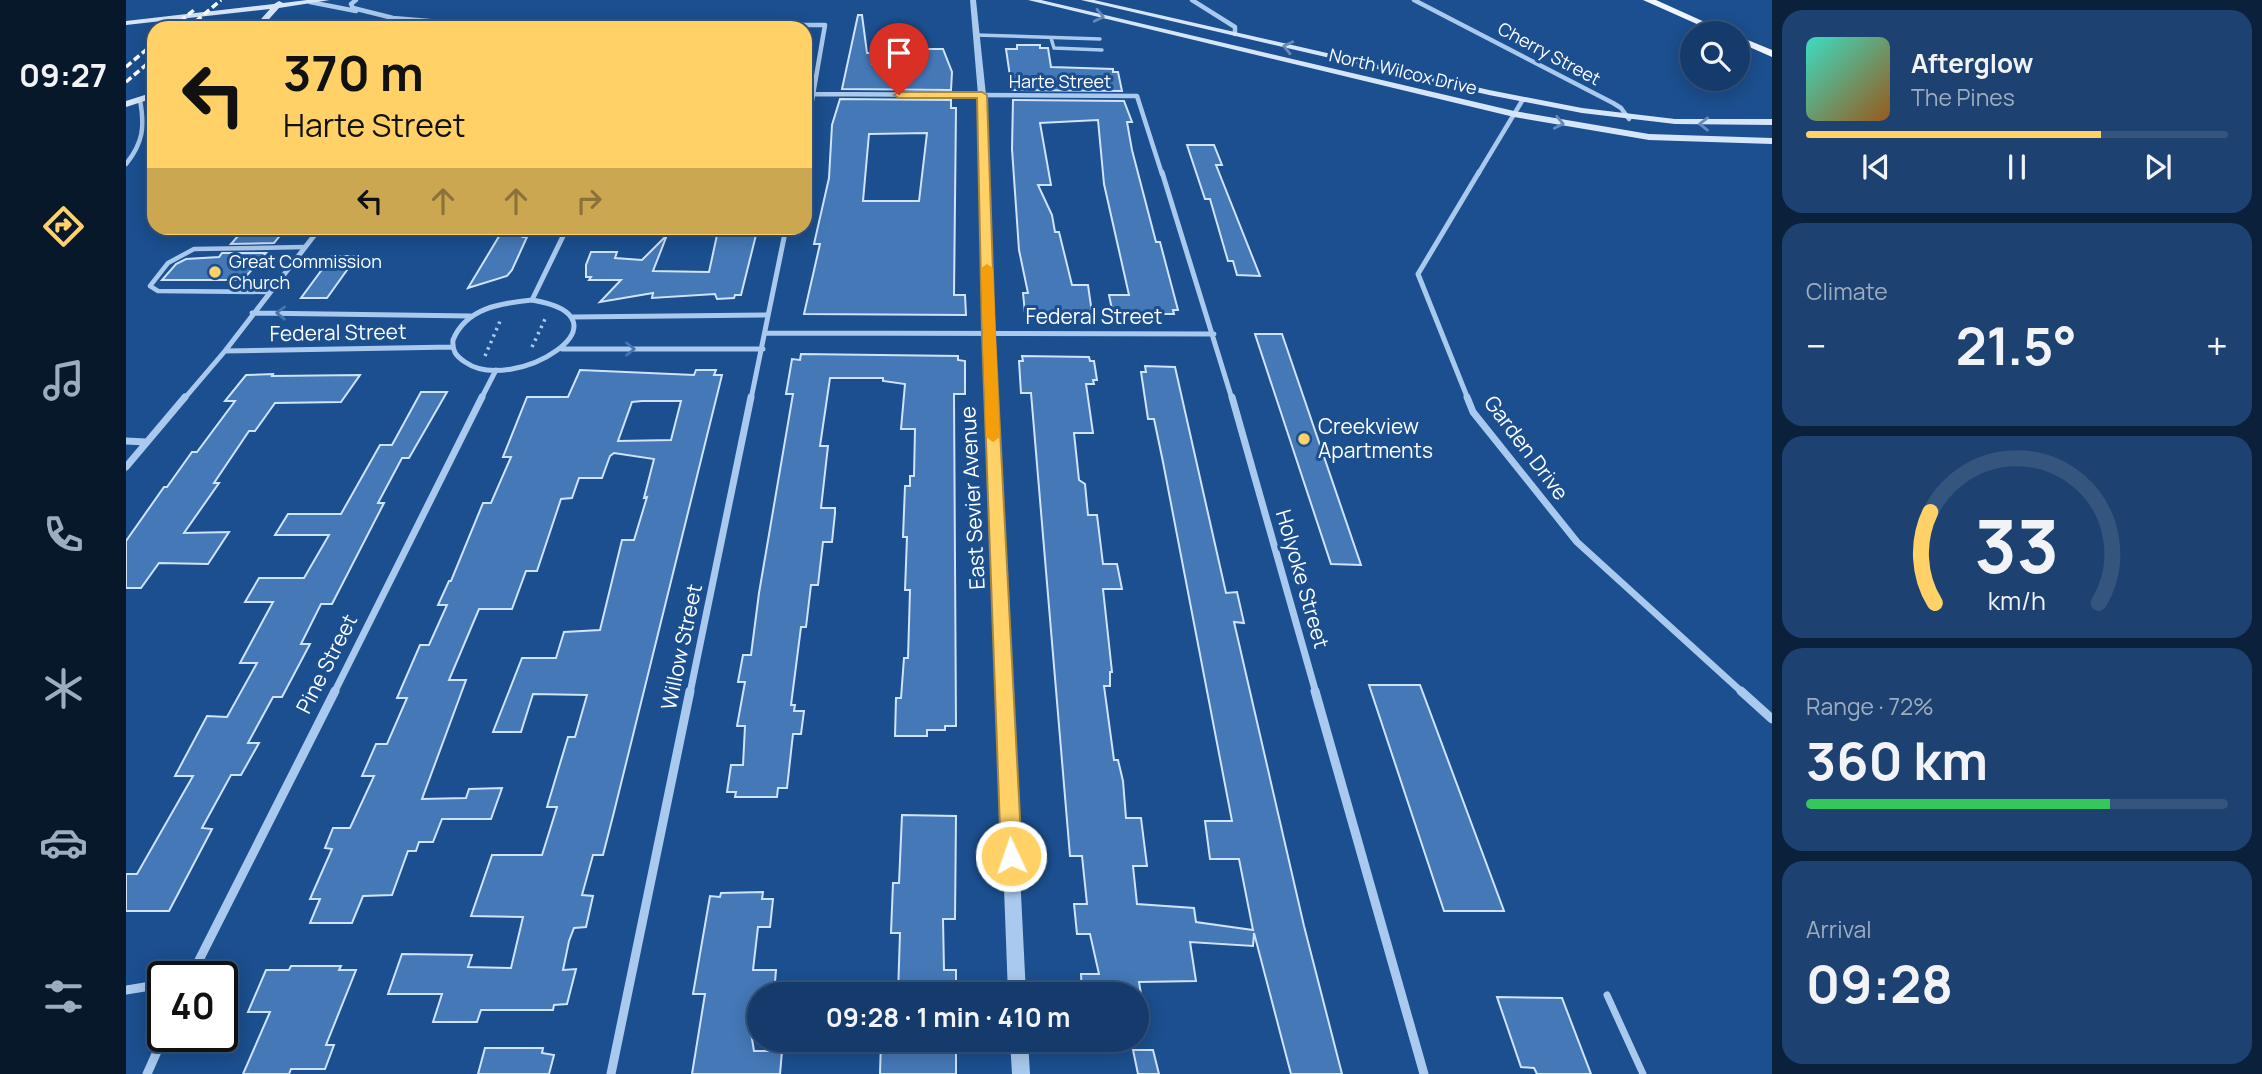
<!DOCTYPE html>
<meta charset="utf-8">
<style>
body{margin:0;font-family:Manrope,sans-serif;background:#1d4271;color:#f1f3f6;height:100vh;display:flex;flex-direction:column;font-size:26px;white-space:nowrap}
*{box-sizing:border-box;margin:0}
p{font-size:23px;color:#9dadc1}
.icon{flex:none;width:38px;height:38px;fill:none;stroke:currentColor;stroke-width:2;stroke-linecap:round;stroke-linejoin:round}
.map{position:relative;flex:1;overflow:hidden}
.panel{display:flex;flex-direction:column;gap:10px;padding:10px;background:#0b203b;width:490px}
.panel>*{flex:none}
.hud{position:absolute;left:21px;top:21px;width:665px;height:214px;border-radius:21px;box-shadow:0 4px 18px #0003,0 0 0 2px #33557e;background:#ffd166;color:#111;overflow:hidden}
.buttons{position:absolute;left:1554px;top:21px;display:grid;gap:14px}
.buttons a{display:grid;place-items:center;width:70px;height:70px;border-radius:50%;background:#143b6b;box-shadow:0 4px 18px #0003,0 0 0 2px #33557e;font-size:35px}
.speed{position:absolute;left:21px;top:961px;display:flex;gap:14px;font-size:35px;font-weight:700;text-align:center}
.speed>*{display:grid;place-content:center;width:91px;height:91px;border-radius:50%;background:#143b6b;box-shadow:0 4px 18px #0003,0 0 0 2px #33557e;line-height:1}
.speed .limit{border:4px solid #111;border-radius:10px;background:#fff;color:#111}
.pin{position:absolute;display:grid;place-items:center;width:60px;height:60px;color:#fff;margin:-72px -30px;border-radius:50% 50% 50% 0;rotate:-45deg;box-shadow:0 0 7px #0007}
.pin .icon{rotate:45deg}
.me{position:absolute;width:77px;margin:-38px;rotate:357deg;stroke-linejoin:round;filter:drop-shadow(0 0 5px #0008)}
.turn{display:flex;align-items:center;gap:24px;height:147px;padding:0 21px;font-size:32px}
.turn .icon{width:91px;height:91px;stroke-width:2.5}
.turn b{display:block;font-size:49px;line-height:60px}
.lanes{display:flex;align-items:center;height:66px;padding:0 21px;background:#0003;justify-content:center;gap:35px;direction:ltr}
.lanes .off{opacity:.35}
.big{font-size:52px;font-weight:700;line-height:1.1}
.panel .card{flex:1;display:flex;flex-direction:column;justify-content:center;gap:10px;min-width:0;padding:0 24px;border-radius:21px;background:#1d4271}
.panel .dial{align-items:center;gap:0}
.dial svg{height:182px;overflow:visible;fill:none;stroke:#33557e;stroke-width:7;stroke-linecap:round;text-anchor:middle}
.dial text{fill:#f1f3f6;stroke:none}
.song{display:flex;align-items:center;gap:21px}
.cover{width:84px;height:84px;border-radius:10px;background:linear-gradient(135deg,hsl(170 70% 55%),hsl(30 70% 35%))}
.played{height:7px;border-radius:4px;background:linear-gradient(90deg,#ffd166 70%,#33557e 70%)}
.keys{display:flex;justify-content:space-around;direction:ltr}
.heat{display:flex;justify-content:space-between;align-items:center;font-size:38px;direction:ltr}
.charge{height:10px;border-radius:5px;background:linear-gradient(90deg,#34c759 72%,#33557e 0)}
.trip{position:absolute;left:621px;top:982px;width:402px;height:70px;border-radius:35px;background:#143b6b;box-shadow:0 4px 18px #0003,0 0 0 2px #33557e;font-weight:700;line-height:70px;text-align:center}
main{display:flex;flex:1;min-height:0}
.menu{display:flex;flex-direction:column;width:126px;justify-content:space-around;align-items:center;background:#08182b;color:#9dadc1}
.menu .icon{width:49px;height:49px}
.menu .selected{color:#ffd166}
.menu b{font-size:32px;color:#f1f3f6}
.map>svg:first-child{display:block}
</style>
<main>
<nav class="menu">
<b>09:27</b>
<svg class="icon selected" aria-label="directions" viewBox="0 0 24 24"><path d="M12 3l9 9-9 9-9-9zM9 14v-3h6M13 9l2 2-2 2"/></svg>
<svg class="icon" aria-label="music" viewBox="0 0 24 24"><path d="M9 18V5l10-2v13"/><circle cx="6" cy="18" r="3"/><circle cx="16" cy="16" r="3"/></svg>
<svg class="icon" aria-label="phone" viewBox="0 0 24 24"><path d="M5 4h4l2 5-3 2q2 4 5 5l2-3 5 2v4C11 20 4 13 5 4z"/></svg>
<svg class="icon" aria-label="climate" viewBox="0 0 24 24"><path d="M12 3v18M4 7l16 10M4 17L20 7"/></svg>
<svg class="icon" aria-label="car" viewBox="0 0 24 24"><path d="M5 17H2v-5l4-1 3-4h7l3 4 3 1v5h-3M9 17h6M6 11h13"/><circle cx="7" cy="17" r="2"/><circle cx="17" cy="17" r="2"/></svg>
<svg class="icon" aria-label="filters" viewBox="0 0 24 24"><path d="M4 7h16M4 17h16"/><circle cx="9" cy="7" r="2"/><circle cx="15" cy="17" r="2"/></svg>
</nav>
<div class="map">
<svg width="1646" height="1074" viewBox="0 0 1646 1074">
<rect width="100%" height="100%" fill="#1b4f8f"/>
<path fill="#4478b7" stroke="#cfe3fa" stroke-width="2" fill-rule="evenodd" d="M732,15H736L741,53H745L746,64L790,62L791,49H817L826,72L825,90L716,89Z
M891,45H914V48H922L925,67L987,69V72H992L996,91L886,90L880,49H891Z
M714,99L825,100V108H830L828,295H839L840,315L678,314L694,244H688L703,178L706,125ZM801,133L793,201H737L743,134Z
M887,100L998,101L1006,122H1001L1006,150L1030,242H1034L1052,310H1047L1048,314H987L983,295H1003L978,184L972,120L914,123L925,185H912L926,215L929,232H933L946,285H962L966,313H899L897,293H902L893,250L886,149Z
M1061,145H1088L1096,165H1090L1134,276L1111,275L1107,261H1102L1084,199H1079Z
M119,228H160L148,243L105,244Z
M597,229L631,231L615,295H609L608,298L591,299L589,294L526,298L527,293L474,302L495,280H463L465,277H460V265L465,252H491L489,258L516,260L541,235L527,271L583,272L591,235H595Z
M375,233H399L397,237H401L386,270L381,276L342,288Z
M96,253H140L117,280H36L50,264L60,259L93,257Z
M206,256H231L201,298H175Z
M1129,334H1156L1235,565L1205,564Z
M675,354L832,356V360L839,361V394H828L830,726H819V730H801V736H769L770,698H775L778,658H782L784,590H779L781,537H777L779,486H784V476H788L789,429H775L779,384L757,381V378H704L694,446H702L695,508H709V513L706,542H697L692,585H685L680,627H675L665,705H669L668,711H678L675,734H667L661,788H652L651,797H609L610,792H601L605,765H617L619,726H611L619,682H612L617,655H625L633,593L667,394H660L666,359L674,360Z
M896,356L963,357L964,361H968L971,380H967L968,384H960L967,433H948L953,480L959,484L962,515H971L977,564H991L996,589H977L986,672H984V686H978L988,760H992L997,781L1000,818H1015L1021,866H1007L1011,904L1068,908L1070,922L1127,930L1113,859H1084L1079,821H1106L1037,462L1028,419H1022L1015,372H1020L1019,366L1049,367L1100,593L1111,592L1118,623L1108,622L1178,926L1216,1074H1165L1128,933L1127,946L1064,942L1070,981L1013,982L1015,994H956L955,974H973L964,934H951L948,904H961L956,856H944L905,393H895L893,361H897Z
M454,370L568,375L570,370H590L588,375H596L488,812L477,855H467L456,895L467,896L460,927L448,928L443,941L437,970L450,969L441,1004L428,1005L427,1010H355L351,1022H307L316,994H262L276,954L346,955L342,967L385,968L397,917L345,916L366,855H416L431,807H421L442,737H449L461,695L407,694L395,732H367L396,658H430L438,632L474,630L496,540H508L521,497L518,498L528,459L488,453L484,456L476,478H453L446,498L435,499L411,571H400L386,609H353L323,680H340L296,799L340,798L343,789L376,788L365,819H316L307,842H293L290,851H282L266,895L237,896L226,923H184L194,899H184L206,849L199,848L207,828H224L248,776H236L250,744H261L281,698H271L294,645H303L321,605H312L323,581H325L357,503H365L385,457H377L401,397H442ZM516,401H555L545,440L492,441L506,402Z
M147,374L146,376L234,375L215,402L149,403L129,431H123L88,483H93L58,533L103,532L82,564L33,563L15,588H0V541L38,487H41L66,452H71L109,401H99L120,375Z
M295,392H321L283,458H276L252,503H258L206,604H195L175,644H184L156,697H147L122,743H133L115,775H105L76,828L86,829L43,911H0V874H11L67,776H49L81,716L101,717L131,663H114L147,602H119L133,578H178L203,535H149L162,514H215L254,445H266Z
M1243,685H1294L1378,911H1318Z
M776,815L830,816L829,919H817L818,970H830V994H772L774,933H765L767,883H773Z
M637,892L636,899H647L644,927H632L627,970H650L648,994H634V1014H622L628,1051H656L654,1074H566L579,994H567L584,896L594,897L595,893Z
M165,966H215L213,970H230L200,1045H208L199,1069H165L163,1074H117L144,1012H122L140,970H163Z
M1371,997L1436,998L1465,1074H1411L1408,1068L1395,1067Z
M755,1040H818L817,1046H830V1074H754Z
M359,1048H417L416,1053L428,1055L423,1074H352Z
M1007,1050H1027L1033,1074H1012Z"/>
<g fill="none" stroke-linecap="round" stroke-linejoin="round">
<path stroke="#a9c9ee" stroke-width="3.5" stroke-dasharray="2.5 4.5" stroke-linecap="butt" d="M406,347L420,317
M359,356L375,319"/>
<path stroke="#a9c9ee" stroke-width="3.5" d="M850,35L974,39
M925,38L928,48L976,50"/>
<path stroke="#a9c9ee" stroke-width="4.5" d="M144,292L32,291L24,286L42,263L68,249L179,247"/>
<path stroke="#a9c9ee" stroke-width="7" d="M1481,995L1517,1074"/>
<path stroke="#a9c9ee" stroke-width="4.5" d="M230,0L225,4L227,8L267,18L350,25H699L679,141
M1066,0L1109,27V34
M1288,0L1487,103L1495,108L1503,119
M184,2L230,11
M689,94L1011,96L1036,174
M0,164C17,143 19,127 14,100
M1352,174L1396,101"/>
<path stroke="#a9c9ee" stroke-width="5" d="M1036,172L1106,399
M406,300C513,318 387,396 339,362C330,356 326,351 327,340C340,308 375,303 406,300Z
M406,300L441,228
M126,313L345,316
M447,317L641,315
M639,333L1088,334
M436,349H637
M99,351L326,347
M58,399L99,351L194,228
M355,399L370,370
M625,399L660,228
M1342,399L1292,274L1353,172"/>
<path stroke="#a9c9ee" stroke-width="7" d="M1106,397L1190,693
M1341,397L1347,412L1451,542L1617,693
M0,441L20,442
M0,467L59,397
M208,693L356,397
M564,693L625,397"/>
<path stroke="#a9c9ee" stroke-width="9" d="M1189,691L1298,1074
M1615,691L1646,719
M65,976L209,691
M0,990L37,984
M21,1074L38,1036
M485,1074L564,691"/>
<path fill="#a9c9ee" fill-rule="evenodd" d="M844,0H850L860,95L867,333L900,994H882L857,333L852,95Z
M884,1040H902L904,1074H886Z"/>
<path fill="#d6e6fa" fill-rule="evenodd" d="M181,0H204L153,8L135,28H127L144,9L0,25V21L148,4L153,1L157,3Z
M902,0H915L1388,111L1523,134L1646,138V144L1523,140L1388,117Z
M955,0H968L1363,90L1456,108L1549,119H1646V125L1549,124L1456,113L1363,95Z
M28,92V98L0,107V101Z"/>
<path fill="#f0f6ff" fill-rule="evenodd" d="M1517,0H1530L1603,33H1591Z
M1612,36L1646,50V57L1612,42Z"/>
<path stroke="#fff" stroke-width="3.5" stroke-dasharray="7 3.5" stroke-linecap="butt" d="M46,28L68,10
M62,28L95,0
M0,67L28,43
M0,82L28,58"/>
</g>
<defs><path id="oneway-chevron" d="M-2-3.5L2.5 0L-2 3.5" fill="none" stroke-width="1.6" stroke-linecap="round" stroke-linejoin="round" transform="scale(1.75)"/></defs>
<g stroke="#668bba">
<use href="#oneway-chevron" transform="translate(973 16) rotate(13)"/>
<use href="#oneway-chevron" transform="translate(1162 47) rotate(-167)"/>
<use href="#oneway-chevron" transform="translate(1433 123) rotate(11)"/>
<use href="#oneway-chevron" transform="translate(1578 124) rotate(-179)"/>
</g>
<g stroke="#4674ac">
<use href="#oneway-chevron" transform="translate(155 313) rotate(-179)"/>
<use href="#oneway-chevron" transform="translate(504 349)"/>
</g>
<path fill="#ffd166" stroke="#a68842" stroke-width="2" d="M856,92L861,95L869,333L896,856L893,863L885,866L878,863L875,856L856,333L851,98H773L768,95L773,92Z"/>
<path fill="#f59e0b" d="M861,264L867,268L874,437L867,442L860,437L855,268Z"/>
<g fill="#ffd166" stroke="#1b4f8f" stroke-width="2.5">
<circle cx="89" cy="272" r="7"/>
<circle cx="1178" cy="439" r="7"/>
</g>
<g text-anchor="middle" stroke-width="6" stroke-linejoin="round" paint-order="stroke">
<g font-size="18" fill="#fff" stroke="#1b4f8f">
<text transform="translate(1423 54) rotate(28)" y="6">Cherry Street</text>
<text transform="translate(1277 72) rotate(13)" y="6">North Wilcox Drive</text>
<text x="934" y="88">Harte Street</text>
</g>
<g font-size="18" fill="#fff" stroke="#1b4f8f" text-anchor="start">
<text x="103" y="268">Great Commission<tspan x="103" dy="21">Church</tspan></text>
</g>
<g font-size="21" fill="#fff" stroke="#1b4f8f">
<text x="968" y="324">Federal Street</text>
<text transform="translate(212 333) rotate(-1)" y="7">Federal Street</text>
<text transform="translate(1400 448) rotate(53)" y="7">Garden Drive</text>
<text transform="translate(847 498) rotate(-93)" y="7">East Sevier Avenue</text>
<text transform="translate(1176 579) rotate(74)" y="7">Holyoke Street</text>
<text transform="translate(556 647) rotate(-78)" y="7">Willow Street</text>
<text transform="translate(201 664) rotate(-63)" y="7">Pine Street</text>
</g>
<g font-size="21" fill="#fff" stroke="#1b4f8f" text-anchor="start">
<text x="1192" y="434">Creekview<tspan x="1192" dy="24">Apartments</tspan></text>
</g>
</g>
</svg>
<div class="buttons">
<a><svg class="icon" aria-label="search" viewBox="0 0 24 24"><circle cx="10" cy="10" r="6"/><path d="M15 15l6 6"/></svg></a>
</div>
<div class="speed"><div class="limit">40</div></div>
<div class="pin" style="left:773px;top:95px;background:#d93025"><svg class="icon" aria-label="arrive" viewBox="0 0 24 24"><path d="M6 21V4h12l-3 4 3 4H6"/></svg></div>
<svg class="me" style="left:885px;top:856px" viewBox="-20 -20 40 40"><circle r="17" fill="#ffd166" stroke="#fff" stroke-width="3"/><path d="M0-11L8 9 0 5-8 9z" fill="#fff"/></svg>
<div class="trip">09:28 · 1 min · 410 m</div>
<div class="hud">
<div class="turn"><svg class="icon" aria-label="left" viewBox="0 0 24 24"><path d="M17 20v-9H6M10 6l-5 5 5 5"/></svg><div><b>370 m</b>Harte Street</div></div>
<div class="lanes"><svg class="icon" aria-label="left" viewBox="0 0 24 24"><path d="M17 20v-9H6M10 6l-5 5 5 5"/></svg><svg class="icon off" aria-label="ahead" viewBox="0 0 24 24"><path d="M12 20V5M6 11l6-6 6 6"/></svg><svg class="icon off" aria-label="ahead" viewBox="0 0 24 24"><path d="M12 20V5M6 11l6-6 6 6"/></svg><svg class="icon off" aria-label="right" viewBox="0 0 24 24"><path d="M7 20v-9h11M14 6l5 5-5 5"/></svg></div>
</div>
</div>
<section class="panel">
<div class="card">
<div class="song"><i class="cover"></i><div><b>Afterglow</b><p>The Pines</p></div></div>
<div class="played"></div>
<div class="keys"><svg class="icon" aria-label="previous" viewBox="0 0 24 24"><path d="M18 5L8 12l10 7zM5 5v14"/></svg><svg class="icon" aria-label="pause" viewBox="0 0 24 24"><path d="M8 5v14M16 5v14"/></svg><svg class="icon" aria-label="next" viewBox="0 0 24 24"><path d="M6 5l10 7-10 7zM19 5v14"/></svg></div>
</div>
<div class="card"><p>Climate</p>
<div class="heat"><a>−</a><b class="big">21.5°</b><a>+</a></div>
</div>
<div class="card dial"><svg viewBox="0 0 100 80">
<path d="M14 69A42 42 0 1 1 86 69"/>
<path d="M14 69A42 42 0 0 1 12 29" stroke="#ffd166"/>
<text x="50" y="56" font-size="32" font-weight="700">33</text>
<text x="50" y="72" font-size="11">km/h</text>
</svg></div>
<div class="card"><p>Range · 72%</p><b class="big">360 km</b><div class="charge"></div></div>
<div class="card"><p>Arrival</p><b class="big">09:28</b></div>
</section>
</main>
